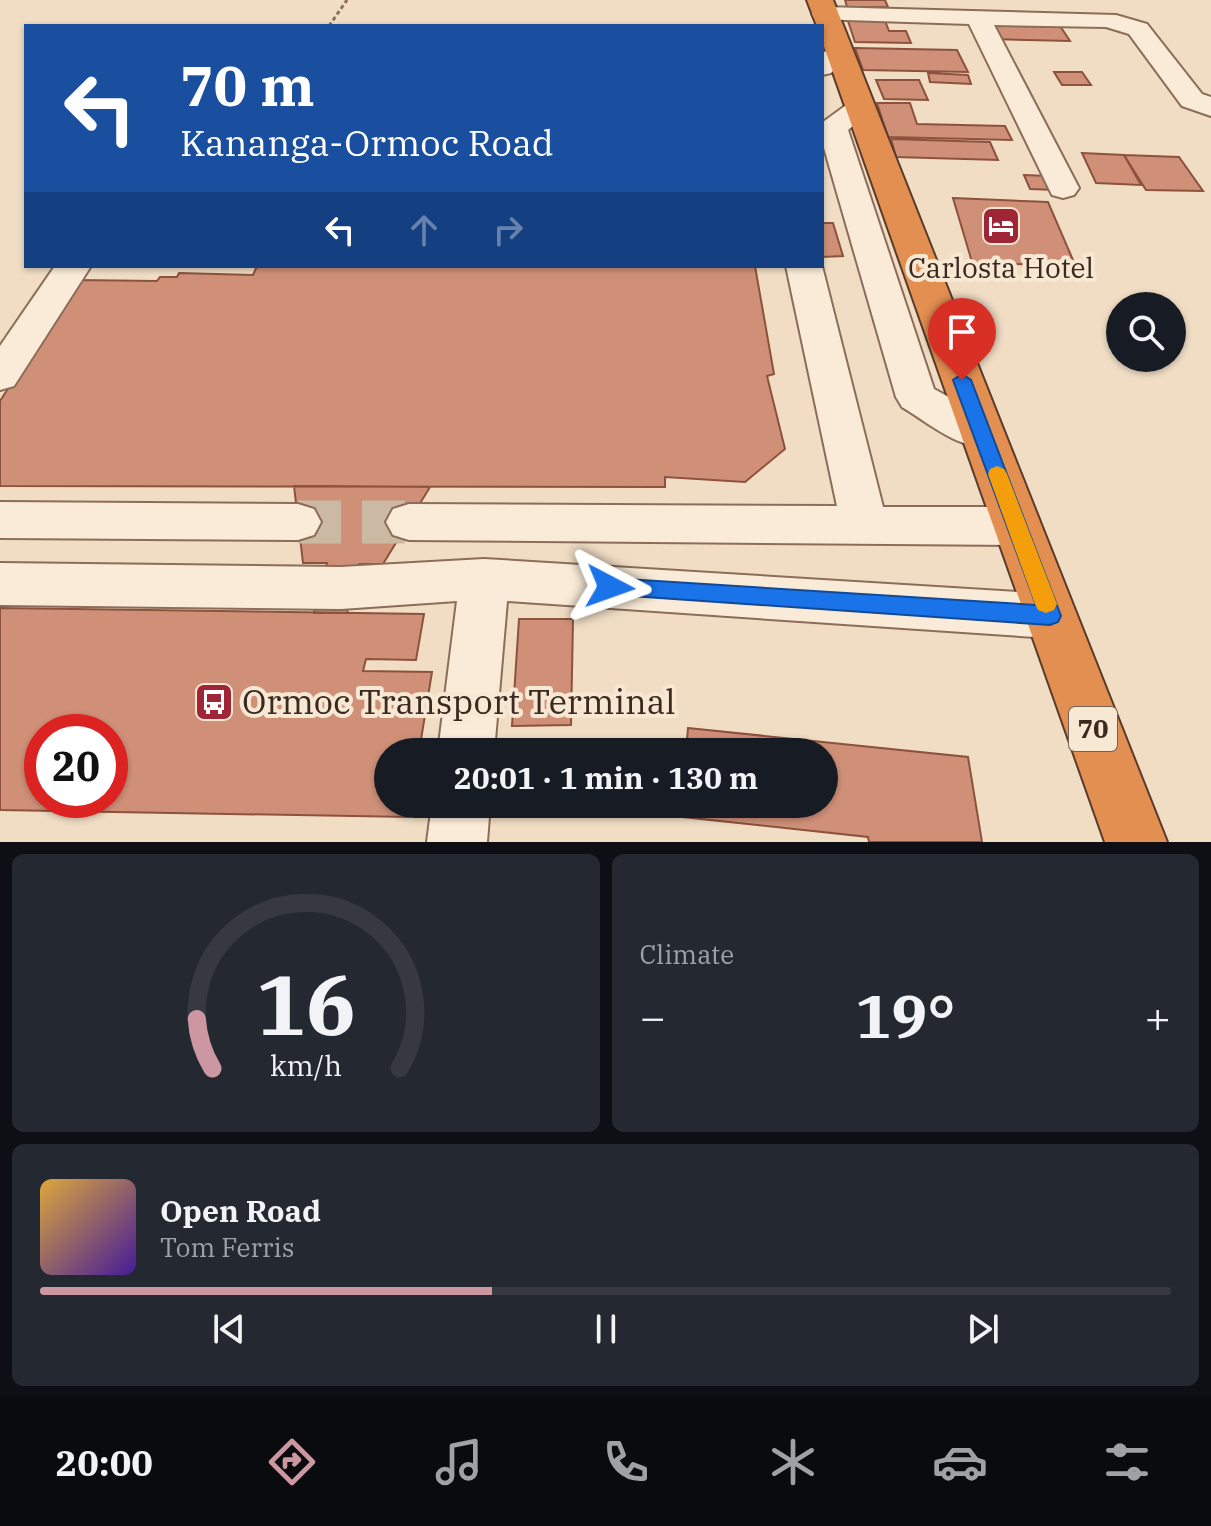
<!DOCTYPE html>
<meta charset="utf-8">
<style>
body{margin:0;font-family:"IBM Plex Serif",serif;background:#242831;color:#f1f3f6;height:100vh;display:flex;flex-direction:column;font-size:30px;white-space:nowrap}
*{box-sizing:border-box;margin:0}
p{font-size:26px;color:#9ea1a6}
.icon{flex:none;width:44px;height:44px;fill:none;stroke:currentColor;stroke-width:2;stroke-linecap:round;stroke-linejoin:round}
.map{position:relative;height:842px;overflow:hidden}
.sheet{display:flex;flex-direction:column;gap:12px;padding:12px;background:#0d0f14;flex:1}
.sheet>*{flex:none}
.guide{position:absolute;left:24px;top:24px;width:800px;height:244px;border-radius:0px;box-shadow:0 2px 6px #0004;background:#1a4fa0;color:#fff;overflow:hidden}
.tools{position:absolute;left:1106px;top:292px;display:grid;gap:16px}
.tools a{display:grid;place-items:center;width:80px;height:80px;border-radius:50%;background:#171b24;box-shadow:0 2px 6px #0004;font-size:40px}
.speed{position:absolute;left:24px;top:714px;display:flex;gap:16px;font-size:40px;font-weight:700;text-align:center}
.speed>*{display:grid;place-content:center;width:104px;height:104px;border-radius:50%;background:#171b24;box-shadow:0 2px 6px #0004;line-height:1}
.speed .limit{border:12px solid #d22;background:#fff;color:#111}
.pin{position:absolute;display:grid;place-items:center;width:68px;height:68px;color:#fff;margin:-82px -34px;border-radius:50% 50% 50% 0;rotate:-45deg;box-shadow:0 0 8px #0007}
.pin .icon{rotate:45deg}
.me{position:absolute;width:88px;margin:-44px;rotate:94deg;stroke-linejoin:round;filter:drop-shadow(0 0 6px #0008)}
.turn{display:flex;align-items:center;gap:28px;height:168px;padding:0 24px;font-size:36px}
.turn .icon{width:104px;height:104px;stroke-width:2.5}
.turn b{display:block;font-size:56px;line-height:68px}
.lanes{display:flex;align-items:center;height:76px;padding:0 24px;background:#0003;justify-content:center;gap:40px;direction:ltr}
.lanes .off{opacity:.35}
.big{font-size:60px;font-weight:800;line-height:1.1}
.sheet .tile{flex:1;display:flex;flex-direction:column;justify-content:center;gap:12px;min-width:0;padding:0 28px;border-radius:12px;background:#242831}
.sheet .dial{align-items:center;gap:0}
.dial svg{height:208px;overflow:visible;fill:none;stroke:#363941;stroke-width:7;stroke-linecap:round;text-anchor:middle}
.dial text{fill:#f1f3f6;stroke:none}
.song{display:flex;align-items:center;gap:24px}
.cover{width:96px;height:96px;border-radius:12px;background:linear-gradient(135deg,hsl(40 70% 55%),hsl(260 70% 35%))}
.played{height:8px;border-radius:4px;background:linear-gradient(90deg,#cc97a0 40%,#363941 40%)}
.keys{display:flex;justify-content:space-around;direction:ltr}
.heat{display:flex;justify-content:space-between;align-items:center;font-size:44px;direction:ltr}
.sheet .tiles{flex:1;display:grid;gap:12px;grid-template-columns:1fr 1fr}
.tile:last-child{grid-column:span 2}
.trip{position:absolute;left:374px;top:738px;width:464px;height:80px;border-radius:40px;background:#171b24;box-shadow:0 2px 6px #0004;font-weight:800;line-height:80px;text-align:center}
.tabs{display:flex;height:128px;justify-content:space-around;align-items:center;background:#090b0e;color:#9ea1a6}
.tabs .icon{width:56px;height:56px}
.tabs .current{color:#cc97a0}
.tabs b{font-size:36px;color:#f1f3f6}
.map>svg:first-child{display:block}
</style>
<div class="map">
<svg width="1211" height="842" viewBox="0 0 1211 842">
<rect width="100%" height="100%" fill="#f0ddc4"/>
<path fill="#d09078" stroke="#8c523e" stroke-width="2" fill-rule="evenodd" d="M845,0H885L888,7H847Z
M848,21H885L889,31H906L911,43L855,42Z
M984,24L1060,26L1070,41L991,39Z
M855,48L957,50L968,72L863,70Z
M1054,72H1082L1091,85H1062Z
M928,73L968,75L971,84L930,82Z
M876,80H919L928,100L884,99Z
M877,103H910L917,124L1005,126L1012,140L888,137Z
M891,139L990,142L998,160L896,157Z
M1082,153L1124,155L1141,185L1096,183Z
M1124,155L1179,157L1203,191L1146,190Z
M1024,175L1048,176L1055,190L1030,189Z
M953,198L1048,202L1076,267L972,262Z
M822,223H833L843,256L822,257Z
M257,266H755L774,374L767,376L785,449L745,482L665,477V487L0,486V401L77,280L157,281L160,277H177L179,273L253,275Z
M294,486L430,487L383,564H359L347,613H314L327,563H303Z
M0,608L424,614L416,660L366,659L363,671L432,672L419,752H388V804H411L409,817L0,810ZM42,732H110V800H42Z
M519,619H573L571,725L512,726Z
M688,728L968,757L982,842H869L868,837L683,817L684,804H824V752H686Z"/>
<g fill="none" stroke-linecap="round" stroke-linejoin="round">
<path stroke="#ccb9a3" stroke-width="43" stroke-dasharray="43 21" stroke-linecap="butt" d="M298,522H409"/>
<g stroke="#8c6d59" stroke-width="4">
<path id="minor" d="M824,7L1116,15L1147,24L1202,94L1211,97V116L1182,106L1129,34L1106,27L994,25L1079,188L1074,195L1063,198L1052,195L969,24L815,19L812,14L815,9Z
M838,45L847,47L851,53L831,73L822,75V53Z
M859,100L869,103L873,109L848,130L934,389L997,423L1003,434L997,445C965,455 929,423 902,407L896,397L822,141L823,122L849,103Z
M55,266H91L14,386L0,390V346Z
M786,266H822L883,507H1017L1033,513L1040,526L1033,539L1017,545L409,540L393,535L386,522L393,509L409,504L837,506Z
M0,502L298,504L314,509L321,522L314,535L298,540L0,538Z
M484,559L1050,594L1068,601L1075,616L1068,631L1050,638L507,601L494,752H438L457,601L341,609L0,605V563L341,567Z
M432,804H490L487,842H427Z"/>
</g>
<g stroke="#5a3c2d" stroke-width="4">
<path id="highway" d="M807,0H833L1167,842H1105L822,41V26H817Z"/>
</g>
<path stroke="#8c6d59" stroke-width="3" stroke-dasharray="4 3" stroke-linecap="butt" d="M329,26L347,0"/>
<use href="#minor" fill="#faebd8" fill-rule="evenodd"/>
<use href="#highway" fill="#e38f51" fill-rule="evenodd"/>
</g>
<path fill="#1a73e8" stroke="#114b97" stroke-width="2" d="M962,374L971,380L1061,616L1058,622L1050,625L602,594L599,587L602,581L610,578L1036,605L953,380Z"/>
<path fill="#f59e0b" d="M997,466L1004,469L1007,474L1057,604L1054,610L1046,613L1038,610L1035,604L988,474L990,469Z"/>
<defs>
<g id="hotel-square" transform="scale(2)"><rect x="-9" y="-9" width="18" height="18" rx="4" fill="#9e2637" stroke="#f7e8d4"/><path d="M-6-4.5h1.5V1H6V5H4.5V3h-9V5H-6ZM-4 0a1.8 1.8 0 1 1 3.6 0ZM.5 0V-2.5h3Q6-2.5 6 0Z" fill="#fff"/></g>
<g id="bus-square" transform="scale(2)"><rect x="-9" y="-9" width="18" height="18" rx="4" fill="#9e2637" stroke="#f7e8d4"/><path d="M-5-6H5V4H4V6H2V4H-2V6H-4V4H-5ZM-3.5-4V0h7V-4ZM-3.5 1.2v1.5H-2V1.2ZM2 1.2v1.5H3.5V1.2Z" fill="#fff"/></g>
</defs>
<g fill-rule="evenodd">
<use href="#hotel-square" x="1001" y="226"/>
<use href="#bus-square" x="214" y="702"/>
</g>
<g text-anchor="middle" stroke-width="8" stroke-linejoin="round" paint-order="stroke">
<rect fill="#f7e8d4" stroke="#736255" stroke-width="2" x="1069" y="707" width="48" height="44" rx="6"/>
<g font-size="26" font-weight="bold" fill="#3b281e">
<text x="1093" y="738">70</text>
</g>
<g font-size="28" fill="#3b281e" stroke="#f7e8d4">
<text x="1001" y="278">Carlosta Hotel</text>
</g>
<g font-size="34" fill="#3b281e" stroke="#f7e8d4" text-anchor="start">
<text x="242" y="714">Ormoc Transport Terminal</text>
</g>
</g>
</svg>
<div class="tools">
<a><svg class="icon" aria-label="search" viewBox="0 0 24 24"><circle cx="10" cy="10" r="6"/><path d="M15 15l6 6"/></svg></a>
</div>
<div class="speed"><div class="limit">20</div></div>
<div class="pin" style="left:962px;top:380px;background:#d93025"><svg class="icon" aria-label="arrive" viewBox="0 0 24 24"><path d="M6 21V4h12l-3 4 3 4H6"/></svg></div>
<svg class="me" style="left:610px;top:587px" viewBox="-20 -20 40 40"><path d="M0-17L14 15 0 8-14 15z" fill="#1a73e8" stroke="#fff" stroke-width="4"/></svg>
<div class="trip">20:01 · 1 min · 130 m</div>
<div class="guide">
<div class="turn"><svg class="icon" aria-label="left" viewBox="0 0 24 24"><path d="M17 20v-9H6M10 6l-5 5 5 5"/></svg><div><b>70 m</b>Kananga-Ormoc Road</div></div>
<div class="lanes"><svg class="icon" aria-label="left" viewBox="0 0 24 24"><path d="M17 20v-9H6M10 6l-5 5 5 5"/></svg><svg class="icon off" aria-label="ahead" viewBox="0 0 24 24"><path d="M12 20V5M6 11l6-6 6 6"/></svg><svg class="icon off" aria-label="right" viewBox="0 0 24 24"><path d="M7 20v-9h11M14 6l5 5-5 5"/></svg></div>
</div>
</div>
<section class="sheet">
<div class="tiles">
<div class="tile dial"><svg viewBox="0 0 100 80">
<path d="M14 69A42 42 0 1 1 86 69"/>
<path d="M14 69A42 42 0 0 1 8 50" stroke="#cc97a0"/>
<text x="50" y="56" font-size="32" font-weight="700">16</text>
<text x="50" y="72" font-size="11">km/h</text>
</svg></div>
<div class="tile"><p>Climate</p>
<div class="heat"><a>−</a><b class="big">19°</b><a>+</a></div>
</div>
<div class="tile">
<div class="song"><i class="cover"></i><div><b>Open Road</b><p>Tom Ferris</p></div></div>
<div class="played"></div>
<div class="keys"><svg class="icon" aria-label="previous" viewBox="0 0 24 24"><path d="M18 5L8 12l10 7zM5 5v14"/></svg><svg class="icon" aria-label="pause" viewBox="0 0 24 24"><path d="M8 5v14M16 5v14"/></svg><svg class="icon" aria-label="next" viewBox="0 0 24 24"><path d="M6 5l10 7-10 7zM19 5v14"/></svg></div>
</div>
</div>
</section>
<nav class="tabs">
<b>20:00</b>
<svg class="icon current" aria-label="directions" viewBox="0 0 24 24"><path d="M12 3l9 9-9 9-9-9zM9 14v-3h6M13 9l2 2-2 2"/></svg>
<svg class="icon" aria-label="music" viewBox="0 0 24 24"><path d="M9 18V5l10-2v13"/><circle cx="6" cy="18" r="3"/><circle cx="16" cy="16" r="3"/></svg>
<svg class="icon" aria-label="phone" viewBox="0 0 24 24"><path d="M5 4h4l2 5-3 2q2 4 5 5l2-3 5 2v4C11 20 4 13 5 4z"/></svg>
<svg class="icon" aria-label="climate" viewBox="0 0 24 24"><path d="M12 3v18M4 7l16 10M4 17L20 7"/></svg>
<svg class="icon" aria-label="car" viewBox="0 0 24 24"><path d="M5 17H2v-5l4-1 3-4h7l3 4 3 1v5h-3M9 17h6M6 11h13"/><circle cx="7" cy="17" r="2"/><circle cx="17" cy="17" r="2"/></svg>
<svg class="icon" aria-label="filters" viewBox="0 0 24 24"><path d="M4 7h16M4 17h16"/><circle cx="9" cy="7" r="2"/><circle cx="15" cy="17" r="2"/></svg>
</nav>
